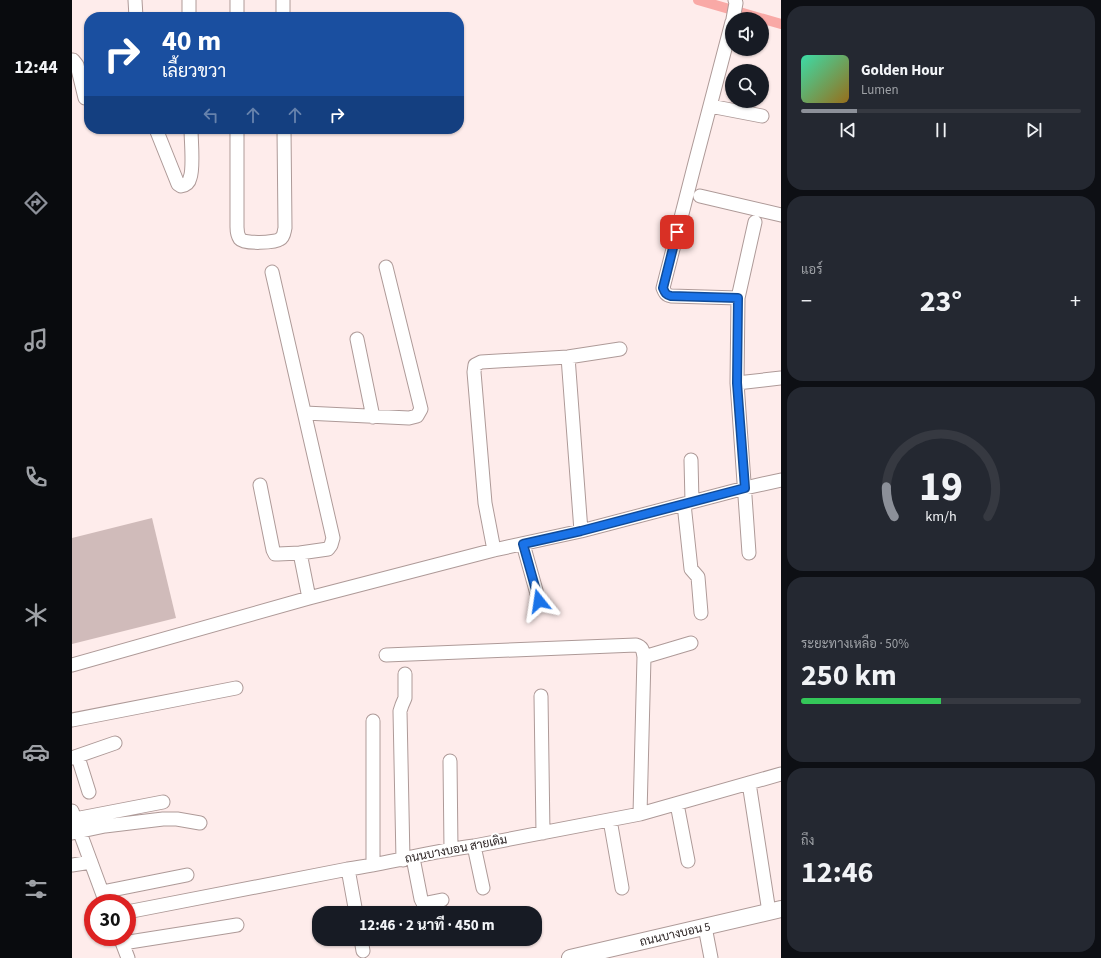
<!DOCTYPE html>
<html lang="th">
<meta charset="utf-8">
<style>
body{margin:0;font-family:"Source Sans 3",Sarabun,sans-serif;background:#242831;color:#f1f3f6;height:100vh;display:flex;flex-direction:column;font-size:15px;white-space:nowrap}
*{box-sizing:border-box;margin:0}
p{font-size:13px;color:#9ea1a6}
.icon{flex:none;width:22px;height:22px;fill:none;stroke:currentColor;stroke-width:2;stroke-linecap:round;stroke-linejoin:round}
.map{position:relative;flex:1;overflow:hidden}
.sheet{display:flex;flex-direction:column;gap:6px;padding:6px;background:#0d0f14;width:320px}
.sheet>*{flex:none}
.banner{position:absolute;left:12px;top:12px;width:380px;height:122px;border-radius:16px;box-shadow:0 1px 3px #0004;background:#1a4fa0;color:#fff;overflow:hidden}
.tools{position:absolute;left:653px;top:12px;display:grid;gap:8px}
.tools a{display:grid;place-items:center;width:44px;height:44px;border-radius:50%;background:#171b24;box-shadow:0 1px 3px #0004;font-size:20px}
.speed{position:absolute;left:12px;top:894px;display:flex;gap:8px;font-size:20px;font-weight:700;text-align:center}
.speed>*{display:grid;place-content:center;width:52px;height:52px;border-radius:50%;background:#171b24;box-shadow:0 1px 3px #0004;line-height:1}
.speed .limit{border:6px solid #d22;background:#fff;color:#111}
.pin{position:absolute;display:grid;place-items:center;width:34px;height:34px;color:#fff;margin:-17px;border-radius:8px;box-shadow:0 2px 6px #0006}
.me{position:absolute;width:44px;margin:-22px;rotate:345deg;stroke-linejoin:round;filter:drop-shadow(0 0 3px #0008)}
.turn{display:flex;align-items:center;gap:14px;height:84px;padding:0 12px;font-size:18px}
.turn .icon{width:52px;height:52px;stroke-width:2.5}
.turn b{display:block;font-size:28px;line-height:34px}
.lanes{display:flex;align-items:center;height:38px;padding:0 12px;background:#0003;justify-content:center;gap:20px;direction:ltr}
.lanes .off{opacity:.35}
.big{font-size:30px;font-weight:700;line-height:1.1}
.sheet .tile{flex:1;display:flex;flex-direction:column;justify-content:center;gap:6px;min-width:0;padding:0 14px;border-radius:16px;background:#242831}
.sheet .dial{align-items:center;gap:0}
.dial svg{height:104px;overflow:visible;fill:none;stroke:#363941;stroke-width:7;stroke-linecap:round;text-anchor:middle}
.dial text{fill:#f1f3f6;stroke:none}
.song{display:flex;align-items:center;gap:12px}
.cover{width:48px;height:48px;border-radius:6px;background:linear-gradient(135deg,hsl(160 70% 55%),hsl(40 70% 35%))}
.played{height:4px;border-radius:2px;background:linear-gradient(90deg,#8c9099 20%,#363941 20%)}
.keys{display:flex;justify-content:space-around;direction:ltr}
.heat{display:flex;justify-content:space-between;align-items:center;font-size:22px;direction:ltr}
.charge{height:6px;border-radius:3px;background:linear-gradient(90deg,#34c759 50%,#363941 0)}
.trip{position:absolute;left:240px;top:906px;width:230px;height:40px;border-radius:16px;background:#171b24;box-shadow:0 1px 3px #0004;font-weight:700;line-height:40px;text-align:center}
main{display:flex;flex:1;min-height:0}
.menu{display:flex;flex-direction:column;width:72px;justify-content:space-around;align-items:center;background:#090b0e;color:#9ea1a6}
.menu .icon{width:28px;height:28px}
.menu .on{color:#8c9099}
.menu b{font-size:18px;color:#f1f3f6}
.map>svg:first-child{display:block}
</style>
<main>
<nav class="menu">
<b>12:44</b>
<svg class="icon on" aria-label="directions" viewBox="0 0 24 24"><path d="M12 3l9 9-9 9-9-9zM9 14v-3h6M13 9l2 2-2 2"/></svg>
<svg class="icon" aria-label="music" viewBox="0 0 24 24"><path d="M9 18V5l10-2v13"/><circle cx="6" cy="18" r="3"/><circle cx="16" cy="16" r="3"/></svg>
<svg class="icon" aria-label="phone" viewBox="0 0 24 24"><path d="M5 4h4l2 5-3 2q2 4 5 5l2-3 5 2v4C11 20 4 13 5 4z"/></svg>
<svg class="icon" aria-label="climate" viewBox="0 0 24 24"><path d="M12 3v18M4 7l16 10M4 17L20 7"/></svg>
<svg class="icon" aria-label="car" viewBox="0 0 24 24"><path d="M5 17H2v-5l4-1 3-4h7l3 4 3 1v5h-3M9 17h6M6 11h13"/><circle cx="7" cy="17" r="2"/><circle cx="17" cy="17" r="2"/></svg>
<svg class="icon" aria-label="filters" viewBox="0 0 24 24"><path d="M4 7h16M4 17h16"/><circle cx="9" cy="7" r="2"/><circle cx="15" cy="17" r="2"/></svg>
</nav>
<div class="map">
<svg width="709" height="958" viewBox="0 0 709 958">
<rect width="100%" height="100%" fill="#feeceb"/>
<g fill="none" stroke-linecap="round" stroke-linejoin="round">
<path stroke="#f9a9a6" stroke-width="10" d="M626,0L709,24"/>
</g>
<path fill="#d0bbba" d="M80,518L104,618L0,644V538Z"/>
<g fill="none" stroke-linecap="round" stroke-linejoin="round">
<g stroke="#ae9a98" stroke-width="15">
<path id="minor" d="M63,0L64,17
M117,0V17
M211,0V17
M165,17V0
M661,19L664,3L663,0
M660,22L623,163L591,288C593,293 594,295 599,296L666,298
M0,60H1L5,65L13,98
M638,106L690,116
M84,129L106,184L109,186C114,185 117,183 118,178C122,169 119,140 119,129
M165,129V227C165,230 166,236 168,239C172,244 203,243 208,239C212,237 212,232 213,228L212,129
M628,196L709,215
M200,272L261,538L259,545L256,549L228,553L237,598
M285,339L301,417
M496,357L509,531
M665,383L709,378
M233,413L337,418L345,416L349,409L314,267
M619,460L620,502
M188,485L201,550L203,554H206L228,553
M612,504L619,569L626,577L629,613
M451,544L467,601
M422,550L413,503L402,372L403,365L409,362L496,357L548,349
M677,553L665,383L666,298L683,222
M314,655L564,645C571,647 571,651 572,657L568,814
M572,657L619,643
M0,665L237,598L422,550L509,531L673,488L709,480
M469,696L471,833
M0,720L164,688
M301,721V865
M6,757L17,792
M0,758L43,743
M378,761L379,849
M677,783L697,912
M605,804L616,861
M0,811L34,903
M3,819L91,802
M538,820L550,888
M0,833L33,826L91,819H105L128,823
M402,846L411,888
M341,858L349,899L351,903H355L370,900
M331,860L328,711L330,705L333,698V674
M0,865L19,862
M276,869L284,913
M30,892L115,875
M55,912L276,869C319,863 360,851 402,846L568,814L709,774
M633,927L639,958
M48,937L56,958
M289,939L291,951
M51,943L165,925"/>
</g>
<g stroke="#ae9a98" stroke-width="18">
<path id="major" d="M498,958L709,909"/>
</g>
<use href="#minor" stroke="#fff" stroke-width="13"/>
<use href="#major" stroke="#fff" stroke-width="16"/>
</g>
<g fill="none" stroke-linecap="round" stroke-linejoin="round">
<g stroke="#114b97" stroke-width="10">
<path id="route" d="M467,601L451,544L509,531L673,488L665,383L666,298L599,296C594,295 593,293 591,288L605,232"/>
</g>
<use href="#route" stroke="#1a73e8" stroke-width="7"/>
</g>
<g text-anchor="middle" stroke-width="4" stroke-linejoin="round" paint-order="stroke">
<g font-size="12" fill="#2d2525" stroke="#fff">
<text transform="translate(384 849) rotate(-11)" y="4">ถนนบางบอน สายเดิม</text>
<text transform="translate(603 934) rotate(-13)" y="4">ถนนบางบอน 5</text>
</g>
</g>
</svg>
<div class="tools">
<a><svg class="icon" aria-label="sound" viewBox="0 0 24 24"><path d="M4 9h4l5-4v14l-5-4H4zM17 9q2 3 0 6"/></svg></a>
<a><svg class="icon" aria-label="search" viewBox="0 0 24 24"><circle cx="10" cy="10" r="6"/><path d="M15 15l6 6"/></svg></a>
</div>
<div class="speed"><div class="limit">30</div></div>
<div class="pin" style="left:605px;top:232px;background:#d93025"><svg class="icon" aria-label="arrive" viewBox="0 0 24 24"><path d="M6 21V4h12l-3 4 3 4H6"/></svg></div>
<svg class="me" style="left:467px;top:601px" viewBox="-20 -20 40 40"><path d="M0-17L14 15 0 8-14 15z" fill="#1a73e8" stroke="#fff" stroke-width="4"/></svg>
<div class="trip">12:46 · 2 นาที · 450 m</div>
<div class="banner">
<div class="turn"><svg class="icon" aria-label="right" viewBox="0 0 24 24"><path d="M7 20v-9h11M14 6l5 5-5 5"/></svg><div><b>40 m</b>เลี้ยวขวา</div></div>
<div class="lanes"><svg class="icon off" aria-label="left" viewBox="0 0 24 24"><path d="M17 20v-9H6M10 6l-5 5 5 5"/></svg><svg class="icon off" aria-label="ahead" viewBox="0 0 24 24"><path d="M12 20V5M6 11l6-6 6 6"/></svg><svg class="icon off" aria-label="ahead" viewBox="0 0 24 24"><path d="M12 20V5M6 11l6-6 6 6"/></svg><svg class="icon" aria-label="right" viewBox="0 0 24 24"><path d="M7 20v-9h11M14 6l5 5-5 5"/></svg></div>
</div>
</div>
<section class="sheet">
<div class="tile">
<div class="song"><i class="cover"></i><div><b>Golden Hour</b><p>Lumen</p></div></div>
<div class="played"></div>
<div class="keys"><svg class="icon" aria-label="previous" viewBox="0 0 24 24"><path d="M18 5L8 12l10 7zM5 5v14"/></svg><svg class="icon" aria-label="pause" viewBox="0 0 24 24"><path d="M8 5v14M16 5v14"/></svg><svg class="icon" aria-label="next" viewBox="0 0 24 24"><path d="M6 5l10 7-10 7zM19 5v14"/></svg></div>
</div>
<div class="tile"><p>แอร์</p>
<div class="heat"><a>−</a><b class="big">23°</b><a>+</a></div>
</div>
<div class="tile dial"><svg viewBox="0 0 100 80">
<path d="M14 69A42 42 0 1 1 86 69"/>
<path d="M14 69A42 42 0 0 1 8 46" stroke="#8c9099"/>
<text x="50" y="56" font-size="32" font-weight="700">19</text>
<text x="50" y="72" font-size="11">km/h</text>
</svg></div>
<div class="tile"><p>ระยะทางเหลือ · 50%</p><b class="big">250 km</b><div class="charge"></div></div>
<div class="tile"><p>ถึง</p><b class="big">12:46</b></div>
</section>
</main>
